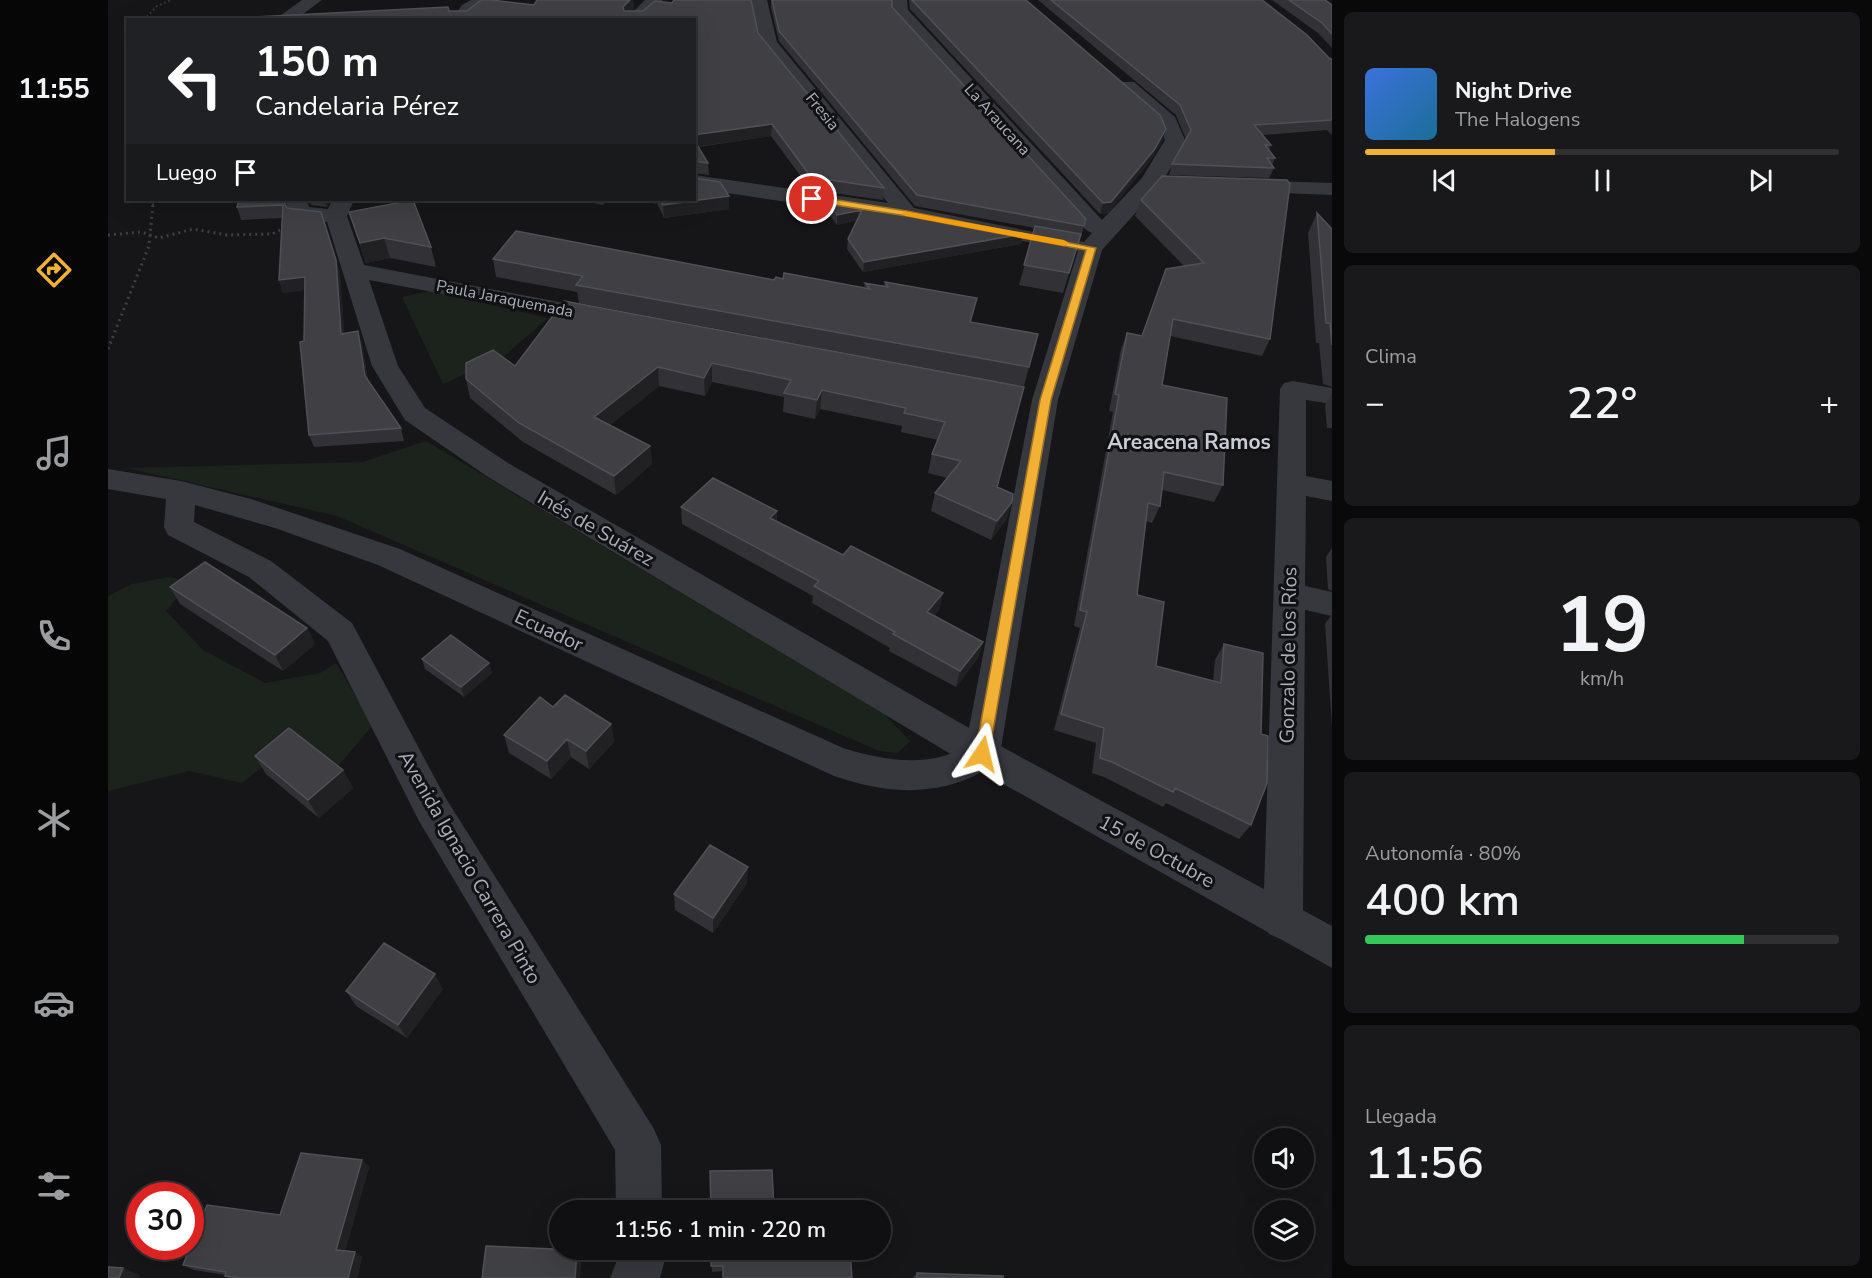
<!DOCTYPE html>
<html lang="es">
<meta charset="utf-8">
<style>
body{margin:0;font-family:"Nunito Sans",sans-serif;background:#19191b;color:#f1f3f6;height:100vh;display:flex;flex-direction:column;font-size:22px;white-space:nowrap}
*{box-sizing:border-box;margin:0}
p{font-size:20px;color:#9c9d9f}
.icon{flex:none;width:33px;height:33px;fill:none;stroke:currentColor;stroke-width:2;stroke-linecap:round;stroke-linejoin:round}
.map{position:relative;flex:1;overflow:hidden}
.panel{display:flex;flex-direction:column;gap:12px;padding:12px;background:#09090a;width:540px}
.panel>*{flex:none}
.hud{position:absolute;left:18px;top:18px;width:570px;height:183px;border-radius:0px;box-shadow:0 6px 24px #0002,0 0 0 2px #303032;background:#202124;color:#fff;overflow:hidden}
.tools{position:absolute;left:1146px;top:1128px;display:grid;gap:12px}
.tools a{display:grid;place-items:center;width:60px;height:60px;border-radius:50%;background:#101012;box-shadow:0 6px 24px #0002,0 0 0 2px #303032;font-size:30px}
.speed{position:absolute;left:18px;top:1182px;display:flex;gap:12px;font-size:30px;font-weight:700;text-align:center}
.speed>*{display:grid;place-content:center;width:78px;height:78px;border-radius:50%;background:#101012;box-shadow:0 6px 24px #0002,0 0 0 2px #303032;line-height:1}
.speed .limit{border:9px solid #d22;background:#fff;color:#111}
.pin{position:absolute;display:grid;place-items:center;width:51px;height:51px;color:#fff;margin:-26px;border:3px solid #fff;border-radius:50%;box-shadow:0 2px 6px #0007}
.me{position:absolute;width:66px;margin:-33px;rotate:10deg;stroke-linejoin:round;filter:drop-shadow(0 0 4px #0008)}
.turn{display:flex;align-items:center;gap:21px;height:126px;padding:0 30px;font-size:27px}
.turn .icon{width:78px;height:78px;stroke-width:2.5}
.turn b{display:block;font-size:42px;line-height:51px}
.then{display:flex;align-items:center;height:57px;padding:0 30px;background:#0003;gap:12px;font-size:22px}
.big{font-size:45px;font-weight:600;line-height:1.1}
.panel .card{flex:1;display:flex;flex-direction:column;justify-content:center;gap:9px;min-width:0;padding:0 21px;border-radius:9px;background:#19191b}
.panel .dial{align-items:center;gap:0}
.dial b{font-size:78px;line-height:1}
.song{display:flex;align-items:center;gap:18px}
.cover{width:72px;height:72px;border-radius:9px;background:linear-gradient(135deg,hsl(220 70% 55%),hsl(200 70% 35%))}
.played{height:6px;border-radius:3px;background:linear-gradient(90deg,#f2b134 40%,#303032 40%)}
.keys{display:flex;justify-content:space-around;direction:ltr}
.heat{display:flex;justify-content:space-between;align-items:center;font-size:33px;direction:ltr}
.charge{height:9px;border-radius:4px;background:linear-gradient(90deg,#34c759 80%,#303032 0)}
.trip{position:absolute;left:441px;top:1200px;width:342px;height:60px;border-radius:30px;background:#101012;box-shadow:0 6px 24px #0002,0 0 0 2px #303032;font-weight:600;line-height:60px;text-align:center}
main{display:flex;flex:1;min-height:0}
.menu{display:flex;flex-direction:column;width:108px;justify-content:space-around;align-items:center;background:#060607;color:#9c9d9f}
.menu .icon{width:42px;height:42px}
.menu .active{color:#f2b134}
.menu b{font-size:27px;color:#f1f3f6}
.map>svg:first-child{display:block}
</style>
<main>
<nav class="menu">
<b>11:55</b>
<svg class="icon active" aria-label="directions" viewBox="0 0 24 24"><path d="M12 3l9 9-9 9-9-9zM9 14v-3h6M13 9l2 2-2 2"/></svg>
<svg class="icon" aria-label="music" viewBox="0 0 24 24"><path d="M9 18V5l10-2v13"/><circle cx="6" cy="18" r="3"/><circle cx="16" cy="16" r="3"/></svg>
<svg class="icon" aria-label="phone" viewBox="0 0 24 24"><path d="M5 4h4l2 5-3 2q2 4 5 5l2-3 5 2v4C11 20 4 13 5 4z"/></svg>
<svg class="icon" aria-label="climate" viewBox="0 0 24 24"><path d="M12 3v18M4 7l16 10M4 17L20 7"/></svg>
<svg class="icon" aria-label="car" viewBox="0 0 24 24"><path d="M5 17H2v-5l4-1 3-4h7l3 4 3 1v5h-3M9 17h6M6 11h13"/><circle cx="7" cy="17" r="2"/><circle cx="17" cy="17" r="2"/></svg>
<svg class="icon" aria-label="filters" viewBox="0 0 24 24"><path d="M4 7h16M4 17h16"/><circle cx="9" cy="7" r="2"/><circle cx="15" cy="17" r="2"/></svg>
</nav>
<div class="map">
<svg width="1224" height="1278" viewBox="0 0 1224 1278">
<rect width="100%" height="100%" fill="#161618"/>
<path fill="#1c231d" d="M322,291L440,318L394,358L335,384L294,297Z
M318,441L776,714L802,741L790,753L771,751L229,516L19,468L255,462Z
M61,577L82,582L58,611L95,650L157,683L212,673L228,663L265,725L230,766L191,738L134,783L81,771L0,791V596L24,584Z"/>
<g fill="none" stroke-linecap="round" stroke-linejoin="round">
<path stroke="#3d3f44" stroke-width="2" stroke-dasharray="1.5 3" stroke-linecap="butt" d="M36,20L49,6L63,0
M45,205V200"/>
<path stroke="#3d3f44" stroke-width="3" stroke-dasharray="2 4" stroke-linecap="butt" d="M0,235L33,232L51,238L85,229L119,235L164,234L172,230
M0,349L41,246L45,204"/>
<path fill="#37383d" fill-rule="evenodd" d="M194,0H214L187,20H166Z
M363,0H383L361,20H343L354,5Z
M537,0H555L536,20H517Z
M643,0H659L669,42L806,208L976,242L984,233L978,230L785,15L783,0H799L800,10L994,220L1034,178L1057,140L1051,123L1012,90L1009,86L1012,82H1026L1067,117L1077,140L1069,158L1050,188L994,250L950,400L892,754L887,765L874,769L861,765L380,477L297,420L264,366L219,222L183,218L177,200H199L201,207L220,209L224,200H246L239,216L256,265L504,312L507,317L504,322L495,324L261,280L290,366L317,408L400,463L861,728L924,400L970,251L799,220L586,188V175L780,203L651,43Z
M1136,180L1224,183V195L1128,191L1125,186L1128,181Z
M1185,381L1224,388V404L1198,400V476L1224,481V501L1198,496L1197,586L1224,592V616L1197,610L1195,921L1189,934L1175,940L1161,934L1155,921L1172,389L1176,383Z"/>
<path fill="#37383d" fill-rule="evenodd" d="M0,469L73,481L143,499L292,549L735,748C767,758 802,765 836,756C849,752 861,743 874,739L887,743L1224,926V968L874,772C825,798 776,793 726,776L270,565L167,528L87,505L86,522L163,561L244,623L337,797L546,1129L553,1145L554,1210H508L507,1150L311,821L220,641L141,577L60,535L56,527L58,499L0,489Z
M508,1250H556V1263L552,1278H502L508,1263Z"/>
</g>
<path fill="#323236" d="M373,0H383L426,5L429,0H525L526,8L523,11H535L547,1L564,3L566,0H643L650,33L776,188L775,200L703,190L663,136L591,147L600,163L601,175L586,173V20H124L125,18L340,7L341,11H359Z
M663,0H784V7L976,226L973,237H972L955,293L911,285L927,228L807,206L671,41L663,8Z
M801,0H918L1058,129L1055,140L1042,161L1000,213L992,214L802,9Z
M930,0H1154L1221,58L1224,59V135L1219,130L1154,135L1163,145L1161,150L1167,158L1164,165L1166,168L1161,178L1061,175L1064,164L1078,139L1068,115Z
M1164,0H1217L1224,5V48L1210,33Z
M1054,176L1162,339L1154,356L1062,336L1054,385L1115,485L1106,502L1054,490L1052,506L1044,523L1038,521L1029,595L1048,666L1105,681L1107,660L1116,644L1143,825L1131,839L1058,803L1055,807L996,777L984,773L988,743L946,730L972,628L966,626L1005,412L1001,411L1013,349L1019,333L1033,336L1076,266L1027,216L1033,200Z
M621,196V209L556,218L549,203L546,204L544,200H586Z
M175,200L179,208L232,272L236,334L254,344L260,380L293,428L296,441L206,447L201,435L196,341V290L175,293L171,280L174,218L133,220L129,207Z
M200,200H221V201L219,207L203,205Z
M471,200H500L495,205Z
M718,200L915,234L913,244L755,272L739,249L740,239L749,220L729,225L718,210Z
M241,212L323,247L328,267L282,258L258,263Z
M1209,213L1224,229V387L1215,384L1211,343H1208L1200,233Z
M385,259L666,280L756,288L757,283L776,286L777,282L869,298L863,322L930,334L916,386L471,303L469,292L388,277Z
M456,301L916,387L889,487L904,502L898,520L883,540L823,511L827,493L839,478L820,473L824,454L830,440L793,432L794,426L712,409L707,419L675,412L676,397L604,382L597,396L551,386L502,425L542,446L544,464L508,495L415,442L362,398L358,379L407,366Z
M1224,393V428H1219L1217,405Z
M573,507L669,511V521L735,555L835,593L831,610L826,616L875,642L870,658L848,687L781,651L782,648L704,603L705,596L574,524Z
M1224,548V591L1220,589L1218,557Z
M62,587L199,628L207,644L175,671L72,604Z
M1224,614V727L1217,624Z
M314,659L381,663L384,673L356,697L317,669Z
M445,707L503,724L506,742L481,769L463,757L443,779L401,753L396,735Z
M147,756L235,770L245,788L211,818L158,774Z
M639,883L605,933L567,910L566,894Z
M335,989L299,1038L248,1006L238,991Z
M254,1160L261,1167L237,1251L247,1252L254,1257L249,1278H121L117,1276V1275L86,1270L75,1265L172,1215Z
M603,1250H742L615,1271L604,1272Z
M809,1273L895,1278H804Z"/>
<path fill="#212124" d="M522,0H525L526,8L515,18V7Z
M664,124L663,136L586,147V135Z
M1058,129L1055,140L1042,161L1000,213L992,214L995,203Z
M621,196V209L556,218L555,205Z
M216,200H221L219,207Z
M495,200H500L495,205Z
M545,200H548L549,203L546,204Z
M754,210L753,220L729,225V215Z
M915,234L913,244L755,272L756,262Z
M276,238L282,258L258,263L252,243Z
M228,260L232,272L237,347L233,334Z
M197,277L201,289L175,293L171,280Z
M869,298L865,316L858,340L862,322Z
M250,331L254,344L261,389L257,376Z
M604,363V382L597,396L596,378Z
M550,367L551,386L488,436L486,417Z
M714,390L712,409L707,419L709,400Z
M542,446L544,464L508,495L506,476Z
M904,502L898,520L883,540L889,521Z
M669,511L668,528L662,518Z
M835,593L831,610L815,629L819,612Z
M199,628L207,644L175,671L167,655Z
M875,642L870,658L848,687L852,671Z
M381,663L384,673L356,697L353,687Z
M503,724L506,742L481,769L478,751Z
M459,739L463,757L443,779L439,761Z
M235,770L245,788L211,818L200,800Z
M640,867L639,883L605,933V918Z
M327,974L335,989L299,1038L290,1025Z
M254,1160L261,1167L236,1255L228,1250Z
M469,1250L474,1257L472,1278H467Z
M247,1252L254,1257L249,1278H240Z
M15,1268L32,1275L31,1278H11Z"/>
<path fill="#3f3f44" stroke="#4f5156" stroke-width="1.5" d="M373,0H383L426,5L429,0H522L515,7L516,11H535L547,1L564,3L566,0H643L650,33L776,188L703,177L664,124L586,135V20H124L125,18L340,7L341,11H359Z
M664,0H784V7L978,219L976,226L809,195L671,31Z
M804,0H918L1052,115L1058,129L1046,150L1003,202L995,203Z
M943,0H1154L1199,35L1221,58L1224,59V120L1146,125L1163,145H1157L1167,158H1159L1166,168L1064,164L1083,130L1072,105Z
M1181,0H1217L1224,5V34L1214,23Z
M586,140L600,163L586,161Z
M1054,176L1179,180L1182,184L1162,339L1065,319L1054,385L1119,398L1115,485L1056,472L1052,506L1040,503L1029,595L1056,602L1048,666L1113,683L1116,644L1155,653L1153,734L1160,736L1159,783L1143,825L1067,788L1065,792L1004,762L992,758L996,728L953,714L979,612L972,610L1011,395L1007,394L1019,333L1034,336L1058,269L1096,263L1033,200Z
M586,178L612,182L621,196L555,205L552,200H586Z
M131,200H175L179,208L213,212L228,260L233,334L250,331L257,376L293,428L201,435L192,342L196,341L197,277L171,280L175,205L129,207Z
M305,200L323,247L276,238L252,243L241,212Z
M718,200L915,234L756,262L740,239L754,210L729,215Z
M1209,213L1224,229V345L1222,323H1218Z
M927,226L973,234L961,273L916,265Z
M408,231L666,280L668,277L675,279L676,273L762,289L757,283L780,287L777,282L869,298L862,322L930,334L921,367L468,285L475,276L385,259Z
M456,301L916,387L889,487L905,494L904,502L889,521L827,493L853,461L824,454L837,422L796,413L798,408L714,390L709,400L676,393L683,380L604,363L596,378L550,367L486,417L542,446L506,476L411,423L358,379V363L385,350L407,366Z
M605,478L669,511L662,518L735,555L743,546L835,593L819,612L875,642L852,671L785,634L787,632L706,586L711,581L573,507Z
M97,562L199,628L167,655L62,587Z
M343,635L381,663L353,687L314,659Z
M457,695L503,724L478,751L459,739L439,761L396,735L432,697L445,707Z
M181,728L235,770L200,800L147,756Z
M602,845L640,867L605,918L566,894Z
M276,943L327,974L290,1025L238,991Z
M193,1153L254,1160L228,1250L247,1252L240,1278H132L117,1276L118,1272L75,1265L99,1205L172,1215Z
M664,1170L666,1210H603L602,1171Z
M378,1246L469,1250L467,1278H374Z
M603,1250H742L744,1278H615V1266H603Z
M0,1267L15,1268L11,1278H0Z
M809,1273L895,1276V1278H809Z"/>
<path fill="#f2b134" stroke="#9d7322" stroke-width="1.5" d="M704,196L799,211L988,248L943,400L881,754L874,761L867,754L932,400L978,250L799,216L701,201V197Z"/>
<path fill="#f59e0b" d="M795,211L956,240L961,243L956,246L798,216L795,215Z"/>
<g text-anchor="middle" stroke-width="6" stroke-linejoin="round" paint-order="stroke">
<g font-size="16" fill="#a8adb8" stroke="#111113">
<text transform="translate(715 111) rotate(51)" y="6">Fresia</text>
<text transform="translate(890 119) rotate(48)" y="6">La Araucana</text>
<text transform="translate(397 298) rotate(11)" y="6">Paula Jaraquemada</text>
</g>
<g font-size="20" fill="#a8adb8" stroke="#111113">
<text transform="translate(488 528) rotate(30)" y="7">Inés de Suárez</text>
<text transform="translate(441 630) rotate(25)" y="7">Ecuador</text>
<text transform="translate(1180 655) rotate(-89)" y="7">Gonzalo de los Ríos</text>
<text transform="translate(1049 851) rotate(29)" y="7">15 de Octubre</text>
<text transform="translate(362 867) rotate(60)" y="7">Avenida Ignacio Carrera Pinto</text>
</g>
<g font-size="21" font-weight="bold" fill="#c9ccd4" stroke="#111113">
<text x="1081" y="449">Areacena Ramos</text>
</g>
</g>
</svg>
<div class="tools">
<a><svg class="icon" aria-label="sound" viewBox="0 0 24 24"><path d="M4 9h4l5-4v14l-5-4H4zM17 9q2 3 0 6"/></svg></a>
<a><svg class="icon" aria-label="layers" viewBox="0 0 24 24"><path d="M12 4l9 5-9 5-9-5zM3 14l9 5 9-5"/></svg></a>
</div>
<div class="speed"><div class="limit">30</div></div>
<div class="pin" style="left:704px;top:199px;background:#d93025"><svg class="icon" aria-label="arrive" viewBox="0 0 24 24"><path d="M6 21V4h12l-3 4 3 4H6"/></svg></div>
<svg class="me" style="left:874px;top:754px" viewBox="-20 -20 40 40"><path d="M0-17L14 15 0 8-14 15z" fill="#f2b134" stroke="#fff" stroke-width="4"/></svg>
<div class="trip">11:56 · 1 min · 220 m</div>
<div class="hud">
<div class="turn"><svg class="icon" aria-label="left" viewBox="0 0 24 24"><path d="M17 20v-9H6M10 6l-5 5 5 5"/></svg><div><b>150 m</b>Candelaria Pérez</div></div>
<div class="then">Luego<svg class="icon" aria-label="arrive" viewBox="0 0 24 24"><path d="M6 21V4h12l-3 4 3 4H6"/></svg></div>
</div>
</div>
<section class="panel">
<div class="card">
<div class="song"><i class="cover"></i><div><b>Night Drive</b><p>The Halogens</p></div></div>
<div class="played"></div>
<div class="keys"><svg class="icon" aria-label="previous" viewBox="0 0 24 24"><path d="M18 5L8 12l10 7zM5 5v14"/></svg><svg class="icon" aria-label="pause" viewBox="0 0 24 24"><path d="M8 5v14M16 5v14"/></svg><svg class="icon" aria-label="next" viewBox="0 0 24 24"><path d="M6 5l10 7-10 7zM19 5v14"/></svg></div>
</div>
<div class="card"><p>Clima</p>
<div class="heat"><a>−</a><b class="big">22°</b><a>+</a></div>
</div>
<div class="card dial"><b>19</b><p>km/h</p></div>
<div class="card"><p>Autonomía · 80%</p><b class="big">400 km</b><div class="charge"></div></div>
<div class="card"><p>Llegada</p><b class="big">11:56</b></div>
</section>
</main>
